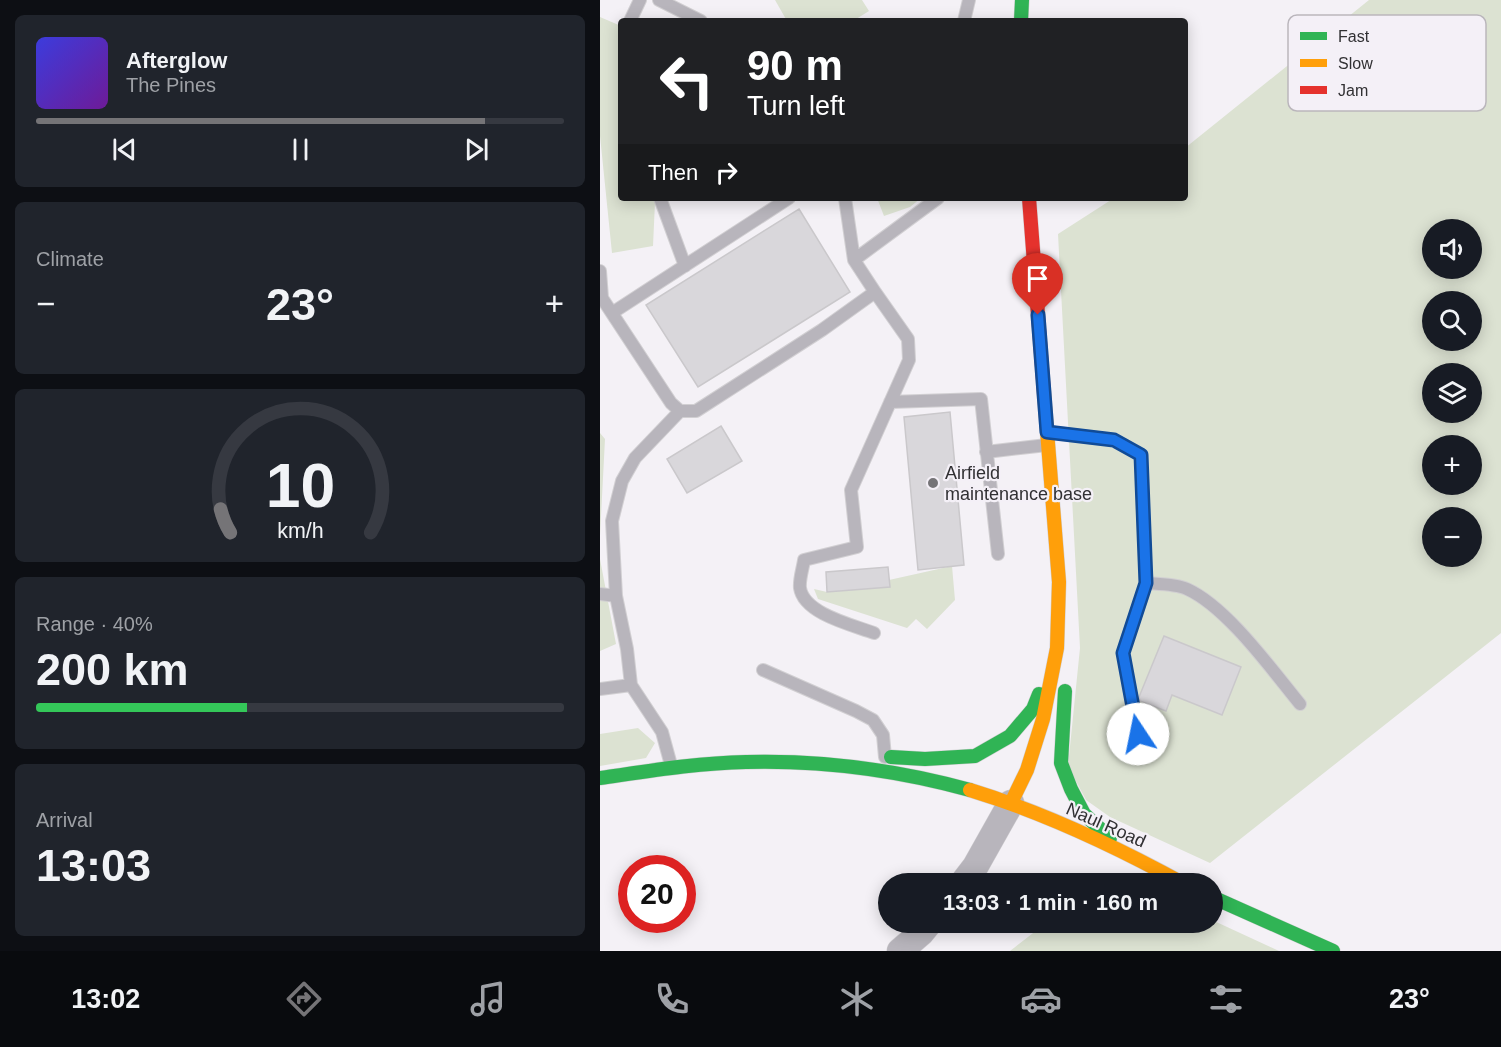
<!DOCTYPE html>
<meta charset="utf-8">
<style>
body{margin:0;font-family:Arial,sans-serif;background:#20242c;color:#f1f3f6;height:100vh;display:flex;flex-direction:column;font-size:22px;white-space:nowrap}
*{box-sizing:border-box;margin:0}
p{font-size:20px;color:#9ea1a6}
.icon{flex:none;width:33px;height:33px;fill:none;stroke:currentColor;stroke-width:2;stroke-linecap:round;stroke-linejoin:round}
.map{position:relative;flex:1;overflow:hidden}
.details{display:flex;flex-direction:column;gap:15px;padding:15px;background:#0d0f14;width:600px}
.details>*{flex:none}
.guide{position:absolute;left:18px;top:18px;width:570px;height:183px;border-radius:6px;box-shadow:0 3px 15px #0003;background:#202124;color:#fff;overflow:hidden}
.controls{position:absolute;left:822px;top:219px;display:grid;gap:12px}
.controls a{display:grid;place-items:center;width:60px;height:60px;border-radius:50%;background:#171b24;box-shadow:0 3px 15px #0003;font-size:30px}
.speed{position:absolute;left:18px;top:855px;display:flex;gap:12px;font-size:30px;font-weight:700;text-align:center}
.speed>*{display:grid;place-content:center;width:78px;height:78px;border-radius:50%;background:#171b24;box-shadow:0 3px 15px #0003;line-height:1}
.speed .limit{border:9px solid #d22;background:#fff;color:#111}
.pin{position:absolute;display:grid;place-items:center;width:51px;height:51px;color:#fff;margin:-62px -26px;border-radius:50% 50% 50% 0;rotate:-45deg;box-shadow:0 0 6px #0007}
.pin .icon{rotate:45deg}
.me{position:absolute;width:66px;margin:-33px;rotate:349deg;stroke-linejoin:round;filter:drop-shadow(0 0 4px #0008)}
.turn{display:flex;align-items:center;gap:21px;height:126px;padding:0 30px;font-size:27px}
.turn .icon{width:78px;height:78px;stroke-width:2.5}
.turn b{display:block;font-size:42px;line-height:51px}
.then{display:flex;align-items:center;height:57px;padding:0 30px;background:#0003;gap:12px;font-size:22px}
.big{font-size:45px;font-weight:600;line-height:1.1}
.details .widget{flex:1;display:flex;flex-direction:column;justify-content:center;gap:9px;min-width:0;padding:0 21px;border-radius:9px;background:#20242c}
.details .dial{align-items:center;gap:0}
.dial svg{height:156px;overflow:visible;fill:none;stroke:#363941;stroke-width:7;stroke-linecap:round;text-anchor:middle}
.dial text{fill:#f1f3f6;stroke:none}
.song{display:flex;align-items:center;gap:18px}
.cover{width:72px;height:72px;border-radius:9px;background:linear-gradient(135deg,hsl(240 70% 55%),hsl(280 70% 35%))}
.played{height:6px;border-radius:3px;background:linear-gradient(90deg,#757477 85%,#363941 85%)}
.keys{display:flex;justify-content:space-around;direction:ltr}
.heat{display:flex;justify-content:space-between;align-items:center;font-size:33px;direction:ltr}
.charge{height:9px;border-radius:4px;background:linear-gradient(90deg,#34c759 40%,#363941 0)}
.trip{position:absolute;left:278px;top:873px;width:345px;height:60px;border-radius:30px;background:#171b24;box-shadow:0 3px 15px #0003;font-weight:600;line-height:60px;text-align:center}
.tab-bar{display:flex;height:96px;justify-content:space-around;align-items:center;background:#090b0e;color:#9ea1a6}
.tab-bar .icon{width:42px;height:42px}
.tab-bar .on{color:#757477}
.tab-bar b{font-size:27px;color:#f1f3f6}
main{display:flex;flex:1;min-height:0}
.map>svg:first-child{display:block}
</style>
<main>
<section class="details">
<div class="widget">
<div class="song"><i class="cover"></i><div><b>Afterglow</b><p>The Pines</p></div></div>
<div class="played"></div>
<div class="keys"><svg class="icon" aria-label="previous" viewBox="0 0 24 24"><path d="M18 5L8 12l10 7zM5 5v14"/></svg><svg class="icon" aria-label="pause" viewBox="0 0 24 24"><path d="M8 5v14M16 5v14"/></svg><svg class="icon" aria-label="next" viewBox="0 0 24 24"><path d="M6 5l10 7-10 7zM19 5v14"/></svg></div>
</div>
<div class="widget"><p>Climate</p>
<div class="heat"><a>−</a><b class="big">23°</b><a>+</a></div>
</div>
<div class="widget dial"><svg viewBox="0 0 100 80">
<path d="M14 69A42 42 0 1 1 86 69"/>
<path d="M14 69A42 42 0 0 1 9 57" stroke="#757477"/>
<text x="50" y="56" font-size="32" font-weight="700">10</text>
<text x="50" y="72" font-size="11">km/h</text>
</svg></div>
<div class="widget"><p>Range · 40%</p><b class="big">200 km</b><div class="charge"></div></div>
<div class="widget"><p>Arrival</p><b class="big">13:03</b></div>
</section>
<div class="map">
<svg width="901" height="951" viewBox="0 0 901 951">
<rect width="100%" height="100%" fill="#f4f1f6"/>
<path fill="#dce2d2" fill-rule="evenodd" d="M175,0H262L269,11L253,21H187Z
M769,0H901V633L610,863L510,817L486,800L468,766L480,648L458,234L514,198H585V148ZM832,230H872V268H832ZM832,302H872V340H832ZM832,374H872V412H832ZM832,446H872V484H832ZM832,518H872V556H832Z
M0,17L21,26V198H78L55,202L53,246L12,253L0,136Z
M277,198H321L310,207L284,216Z
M0,433L5,439L0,536Z
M0,559L16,644L0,651Z
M352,566L355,600L327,629L316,619L307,628L218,599L214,589L227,592L290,587L289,580Z
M38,728L55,743L46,758L0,766V734Z
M612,920L679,951H410L446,923L612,922Z"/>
<path fill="#d9d7db" stroke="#cac8cb" stroke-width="1.5" d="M199,209L250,292L98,387L46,305Z
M350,412L364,565L318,570L304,417Z
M121,426L142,461L87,493L67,459Z
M288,567L290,587L227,592L226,572Z
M564,636L641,667L622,715L572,695L566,711L540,701L539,697Z"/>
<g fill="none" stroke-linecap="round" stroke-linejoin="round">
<g stroke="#d1cfd2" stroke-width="14">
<path id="lane" d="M59,0L101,21
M30,21L40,0
M364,21L369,0
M60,198L85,266
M245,198L254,260L275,292
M254,260L338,198
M0,271L2,298L71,403L80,411H96L222,330L275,292L308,339L309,360L251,490L257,547L204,560C203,568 199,579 200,588C204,614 253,625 274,633
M12,313L189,198
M290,402L381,399L398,554
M448,432L514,440L541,455L546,583L523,653L541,754
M386,452L447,445
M546,583C558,584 576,584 587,589C627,607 672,670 700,704
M0,594L16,596
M163,670L256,711L273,720L283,735L285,757
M0,689L31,685
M71,765L62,732L31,685L27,649L16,596L12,521L22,481L35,458L80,411"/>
</g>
<g stroke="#d1cfd2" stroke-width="27">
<path id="street" d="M362,884L375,867L411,803
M300,951L321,933L330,922"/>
</g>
<g stroke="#d1cfd2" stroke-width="15">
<path id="fast" d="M421,21L422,0
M465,691L461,763L471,789L484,814L510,838
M291,757L325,759L375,756L410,736L433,709L439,694
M0,778C49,771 97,763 146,762C222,760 297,770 370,790
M612,897L733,951"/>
</g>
<g stroke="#d1cfd2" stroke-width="15">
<path id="slow" d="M370,790C445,813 515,846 584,884
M411,803L427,770L443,719L457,648L459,582L444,393"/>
</g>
<g stroke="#d1cfd2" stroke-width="15">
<path id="jam" d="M429,198L444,393"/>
</g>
<use href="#lane" stroke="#b8b5bc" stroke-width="12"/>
<use href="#street" stroke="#b8b5bc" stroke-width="26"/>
<use href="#fast" stroke="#30b455" stroke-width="14"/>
<use href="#slow" stroke="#ff9f0a" stroke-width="14"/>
<use href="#jam" stroke="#e5322d" stroke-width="14"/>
</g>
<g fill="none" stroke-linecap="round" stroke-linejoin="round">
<g stroke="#114b97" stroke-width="15">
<path id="route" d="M438,315L447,432L514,440L541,455L546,583L523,653L538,734"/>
</g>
<use href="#route" stroke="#1a73e8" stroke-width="10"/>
</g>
<circle fill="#757477" stroke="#f4f0f7" stroke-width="2" cx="333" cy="483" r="6"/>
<g text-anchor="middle" stroke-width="4.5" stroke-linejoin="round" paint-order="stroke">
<g font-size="18" fill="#313033" stroke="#f4f0f7" text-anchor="start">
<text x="345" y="479">Airfield<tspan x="345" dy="21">maintenance base</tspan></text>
</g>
<g font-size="18" fill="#313033" stroke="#f4f0f7">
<text transform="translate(506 825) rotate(24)" y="6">Naul Road</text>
</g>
</g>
<rect x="688" y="15" width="198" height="96" rx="9" fill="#f4f0f7" stroke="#bab6bc" stroke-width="1.5"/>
<rect x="700" y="32" width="27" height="8" fill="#30b455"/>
<rect x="700" y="59" width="27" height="8" fill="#ff9f0a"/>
<rect x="700" y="86" width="27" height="8" fill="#e5322d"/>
<g font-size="16" fill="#313033">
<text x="738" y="42">Fast</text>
<text x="738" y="69">Slow</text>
<text x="738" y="96">Jam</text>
</g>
</svg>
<div class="controls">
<a><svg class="icon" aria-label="sound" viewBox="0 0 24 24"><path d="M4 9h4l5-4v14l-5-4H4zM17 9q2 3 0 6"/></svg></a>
<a><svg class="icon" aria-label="search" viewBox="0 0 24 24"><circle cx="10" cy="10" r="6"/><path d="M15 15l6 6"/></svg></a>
<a><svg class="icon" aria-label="layers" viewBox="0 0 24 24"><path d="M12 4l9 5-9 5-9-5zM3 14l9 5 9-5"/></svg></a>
<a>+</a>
<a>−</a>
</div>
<div class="speed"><div class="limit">20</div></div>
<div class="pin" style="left:438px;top:315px;background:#d93025"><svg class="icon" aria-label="arrive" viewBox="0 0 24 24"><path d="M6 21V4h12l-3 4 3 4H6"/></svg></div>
<svg class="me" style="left:538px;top:734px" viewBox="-20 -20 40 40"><circle r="19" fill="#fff"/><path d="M0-13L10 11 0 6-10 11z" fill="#1a73e8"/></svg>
<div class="trip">13:03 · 1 min · 160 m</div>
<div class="guide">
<div class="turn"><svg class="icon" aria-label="left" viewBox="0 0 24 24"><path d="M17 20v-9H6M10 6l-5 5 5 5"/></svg><div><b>90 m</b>Turn left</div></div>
<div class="then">Then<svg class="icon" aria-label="right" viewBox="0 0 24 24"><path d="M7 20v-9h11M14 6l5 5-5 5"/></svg></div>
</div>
</div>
</main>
<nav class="tab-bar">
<b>13:02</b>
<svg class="icon on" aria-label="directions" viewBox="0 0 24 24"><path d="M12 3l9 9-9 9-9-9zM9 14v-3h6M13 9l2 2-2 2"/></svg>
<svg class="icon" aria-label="music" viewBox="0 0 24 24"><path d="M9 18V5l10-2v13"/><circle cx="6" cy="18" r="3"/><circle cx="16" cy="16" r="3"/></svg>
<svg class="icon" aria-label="phone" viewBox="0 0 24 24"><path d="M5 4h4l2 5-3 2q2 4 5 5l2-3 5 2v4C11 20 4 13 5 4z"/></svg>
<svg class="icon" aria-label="climate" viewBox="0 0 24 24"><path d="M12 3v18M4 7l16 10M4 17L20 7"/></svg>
<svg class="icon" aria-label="car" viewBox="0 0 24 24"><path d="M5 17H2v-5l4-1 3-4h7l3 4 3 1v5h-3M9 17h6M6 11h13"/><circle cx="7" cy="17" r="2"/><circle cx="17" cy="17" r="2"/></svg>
<svg class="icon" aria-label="filters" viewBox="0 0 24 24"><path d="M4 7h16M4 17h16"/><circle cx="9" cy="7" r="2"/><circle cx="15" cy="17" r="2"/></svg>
<b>23°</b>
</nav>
